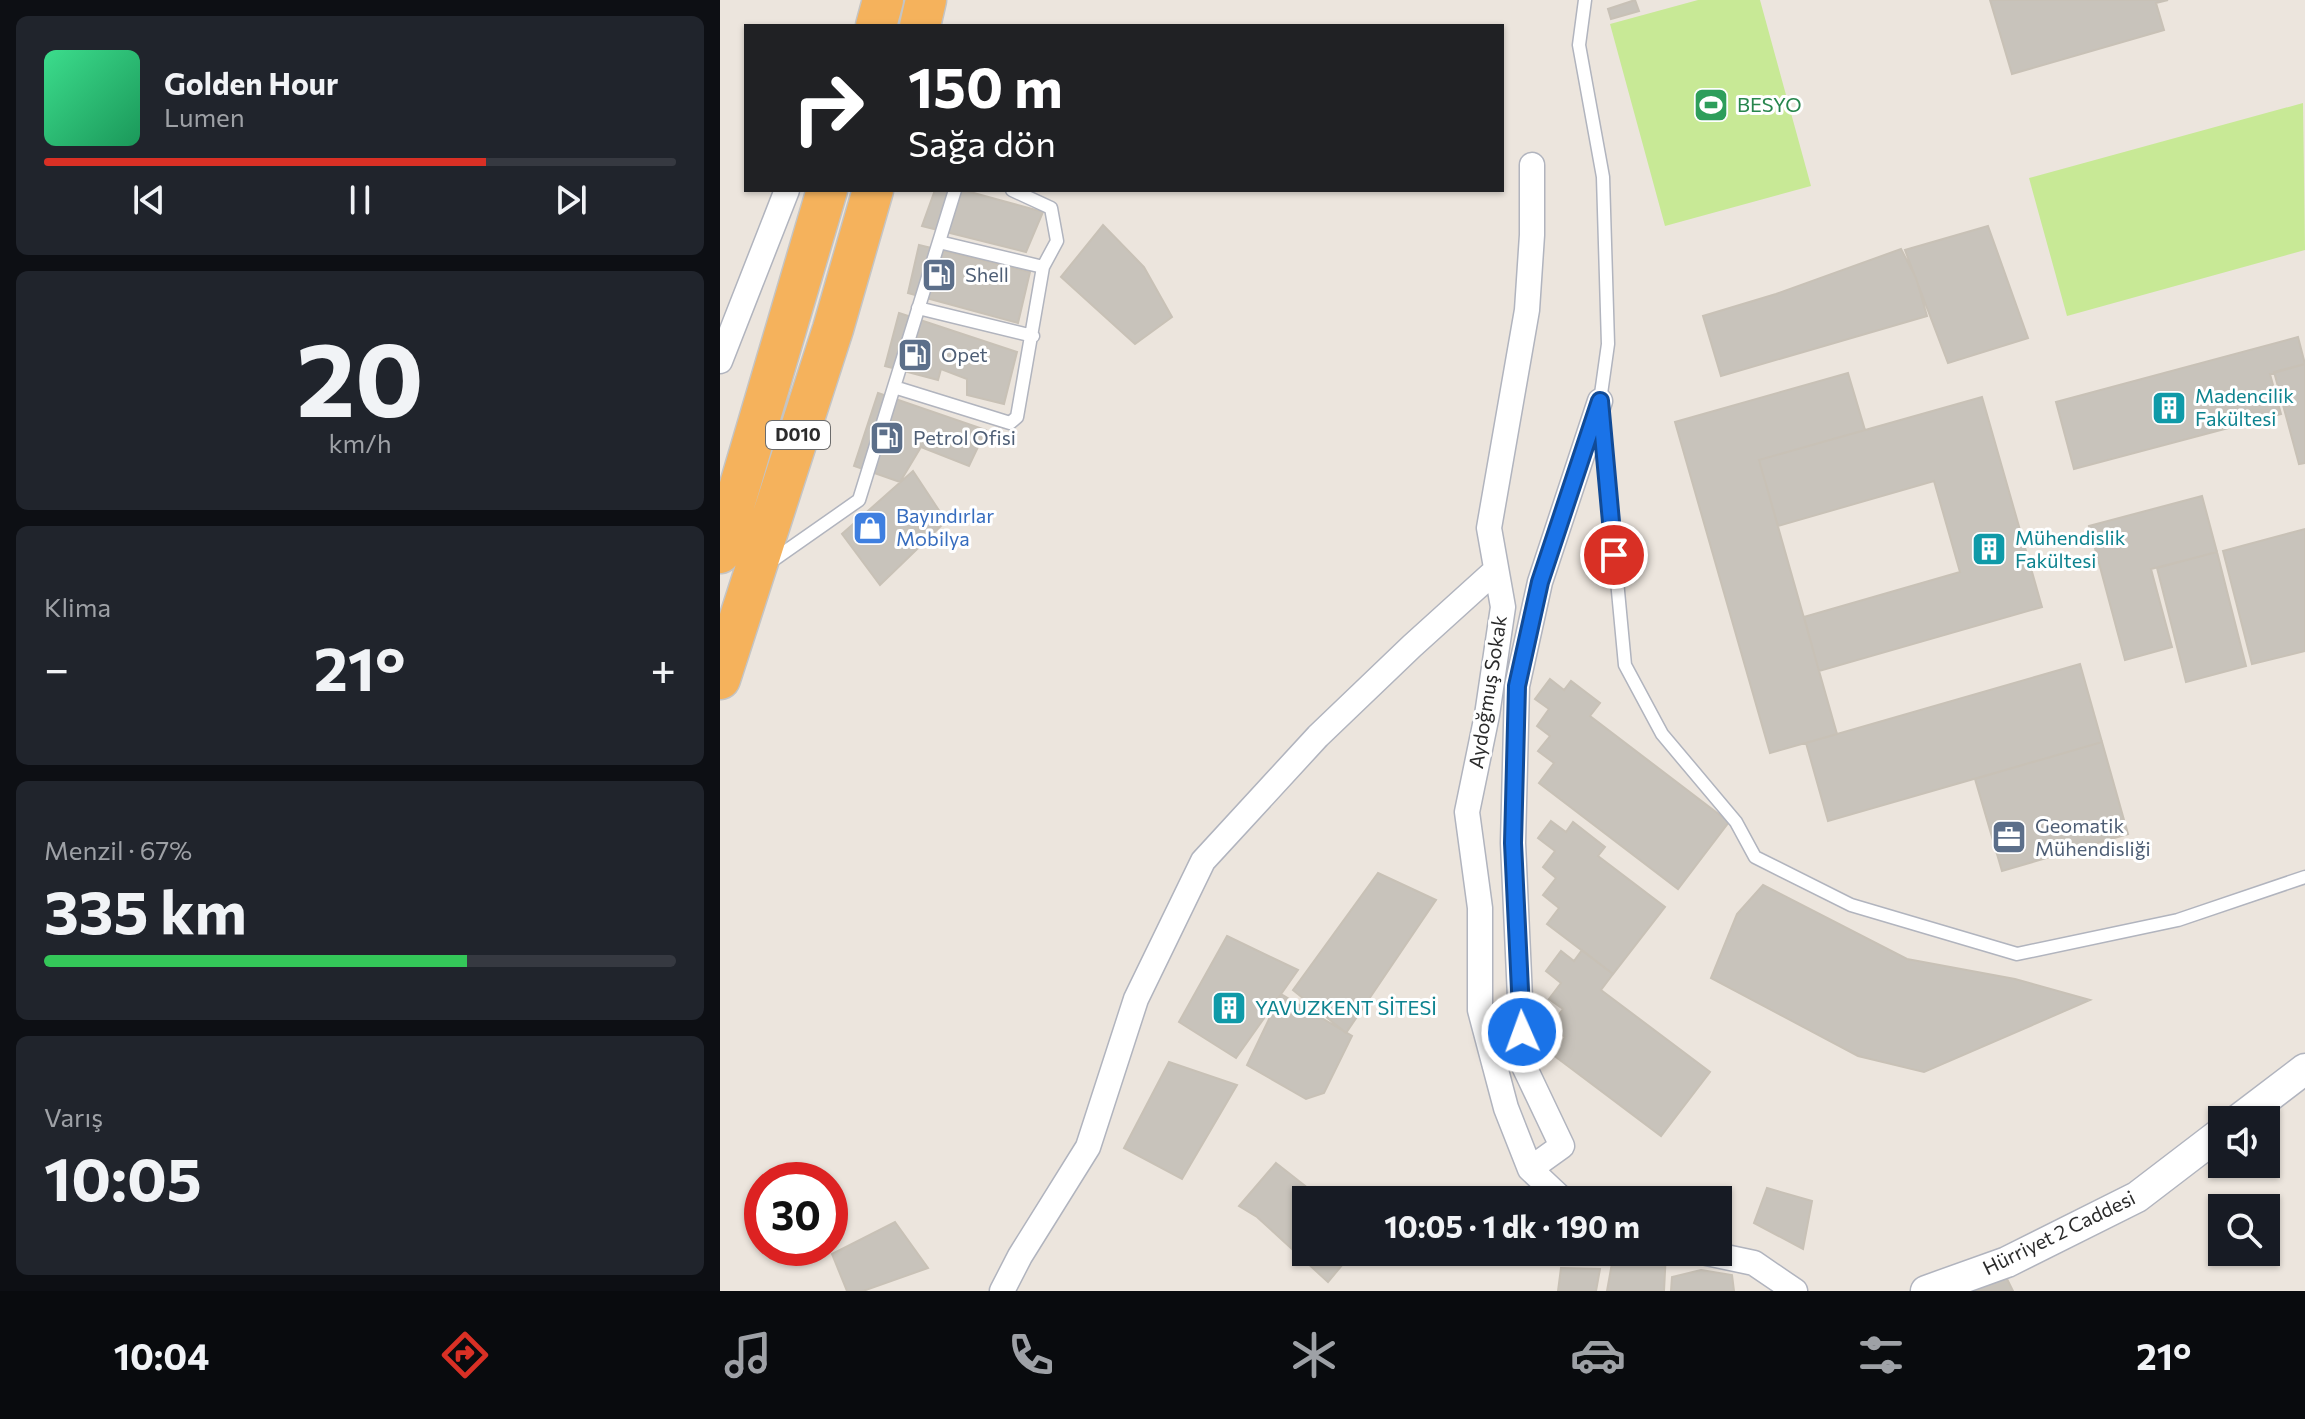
<!DOCTYPE html>
<html lang="tr">
<meta charset="utf-8">
<style>
body{margin:0;font-family:Commissioner,sans-serif;background:#20242c;color:#f1f3f6;height:100vh;display:flex;flex-direction:column;font-size:30px;white-space:nowrap}
*{box-sizing:border-box;margin:0}
p{font-size:26px;color:#9ea1a6}
.icon{flex:none;width:44px;height:44px;fill:none;stroke:currentColor;stroke-width:2;stroke-linecap:round;stroke-linejoin:round}
.map{position:relative;flex:1;overflow:hidden}
.details{display:flex;flex-direction:column;gap:16px;padding:16px;background:#0d0f14;width:720px}
.details>*{flex:none}
.guide{position:absolute;left:24px;top:24px;width:760px;height:168px;border-radius:0px;box-shadow:0 2px 6px #0004;background:#202124;color:#fff;overflow:hidden}
.controls{position:absolute;left:1488px;top:1106px;display:grid;gap:16px}
.controls a{display:grid;place-items:center;width:72px;height:72px;border-radius:0px;background:#171b24;box-shadow:0 2px 6px #0004;font-size:40px}
.speed{position:absolute;left:24px;top:1162px;display:flex;gap:16px;font-size:40px;font-weight:700;text-align:center}
.speed>*{display:grid;place-content:center;width:104px;height:104px;border-radius:50%;background:#171b24;box-shadow:0 2px 6px #0004;line-height:1}
.speed .limit{border:12px solid #d22;background:#fff;color:#111}
.pin{position:absolute;display:grid;place-items:center;width:68px;height:68px;color:#fff;margin:-34px;border:4px solid #fff;border-radius:50%;box-shadow:0 2px 8px #0007}
.me{position:absolute;width:88px;margin:-44px;rotate:358deg;stroke-linejoin:round;filter:drop-shadow(0 0 6px #0008)}
.turn{display:flex;align-items:center;gap:28px;height:168px;padding:0 32px;font-size:36px}
.turn .icon{width:104px;height:104px;stroke-width:2.5}
.turn b{display:block;font-size:56px;line-height:68px}
.big{font-size:60px;font-weight:700;line-height:1.1}
.details .tile{flex:1;display:flex;flex-direction:column;justify-content:center;gap:12px;min-width:0;padding:0 28px;border-radius:12px;background:#20242c}
.details .dial{align-items:center;gap:0}
.dial b{font-size:104px;line-height:1}
.song{display:flex;align-items:center;gap:24px}
.cover{width:96px;height:96px;border-radius:12px;background:linear-gradient(135deg,hsl(150 70% 55%),hsl(150 70% 35%))}
.played{height:8px;border-radius:4px;background:linear-gradient(90deg,#d93025 70%,#363941 70%)}
.keys{display:flex;justify-content:space-around;direction:ltr}
.heat{display:flex;justify-content:space-between;align-items:center;font-size:44px;direction:ltr}
.charge{height:12px;border-radius:6px;background:linear-gradient(90deg,#34c759 67%,#363941 0)}
.trip{position:absolute;left:572px;top:1186px;width:440px;height:80px;border-radius:0px;background:#171b24;box-shadow:0 2px 6px #0004;font-weight:700;line-height:80px;text-align:center}
.menu{display:flex;height:128px;justify-content:space-around;align-items:center;background:#090b0e;color:#9ea1a6}
.menu .icon{width:56px;height:56px}
.menu .selected{color:#d93025}
.menu b{font-size:36px;color:#f1f3f6}
main{display:flex;flex:1;min-height:0}
.map>svg:first-child{display:block}
</style>
<main>
<section class="details">
<div class="tile">
<div class="song"><i class="cover"></i><div><b>Golden Hour</b><p>Lumen</p></div></div>
<div class="played"></div>
<div class="keys"><svg class="icon" aria-label="previous" viewBox="0 0 24 24"><path d="M18 5L8 12l10 7zM5 5v14"/></svg><svg class="icon" aria-label="pause" viewBox="0 0 24 24"><path d="M8 5v14M16 5v14"/></svg><svg class="icon" aria-label="next" viewBox="0 0 24 24"><path d="M6 5l10 7-10 7zM19 5v14"/></svg></div>
</div>
<div class="tile dial"><b>20</b><p>km/h</p></div>
<div class="tile"><p>Klima</p>
<div class="heat"><a>−</a><b class="big">21°</b><a>+</a></div>
</div>
<div class="tile"><p>Menzil · 67%</p><b class="big">335 km</b><div class="charge"></div></div>
<div class="tile"><p>Varış</p><b class="big">10:05</b></div>
</section>
<div class="map">
<svg width="1585" height="1291" viewBox="0 0 1585 1291">
<rect width="100%" height="100%" fill="#ece5dd"/>
<path fill="#c8e996" d="M978,0H1040L1091,186L945,226L890,24Z
M1583,103L1585,250L1347,316L1309,178Z"/>
<path fill="#c8c3bb" stroke="#c8c1b6" stroke-width="2" d="M915,0L919,11L891,19L888,9Z
M1270,0H1448L1436,3L1444,30L1292,74Z
M215,190H243L323,212L306,252L202,226Z
M383,225L424,267L452,317L415,344L341,277Z
M1268,226L1308,338L1228,363L1185,250Z
M199,245L310,272L298,323L188,293Z
M1181,249L1196,278L1207,316L1001,376L983,316L1056,294Z
M179,313L297,352L284,404L247,395V379L221,369L218,380L165,366Z
M1578,337L1585,364L1550,374L1561,414L1354,469L1336,402Z
M1585,364V463L1579,464L1554,372Z
M1128,373L1145,430L1039,460L1117,734L1050,753L955,422Z
M158,393L266,430L249,466L201,447L180,482L134,466Z
M1262,397L1322,607L1099,671L1084,617L1240,572L1214,481L1058,526L1039,460Z
M193,471L226,521L160,585L122,534Z
M1482,496L1497,552L1431,569L1452,647L1405,660L1369,526Z
M1585,529V651L1532,664L1503,551Z
M1497,552L1526,666L1466,682L1437,568Z
M1360,664L1382,742L1108,821L1086,743Z
M830,679L844,690L851,681L880,703L870,716L1009,822L958,889L819,783L834,763L818,751L830,736L817,726L829,709L815,699Z
M1382,742L1408,834L1282,871L1255,779Z
M831,821L846,832L853,822L885,847L878,856L945,907L893,974L827,924L839,908L823,895L836,878L823,867L835,851L818,838Z
M658,873L716,900L626,1033L573,990Z
M1043,885L1187,959L1295,979L1370,1000L1204,1072L1138,1056L991,978L1017,914Z
M507,936L578,970L516,1058L459,1022Z
M862,950L893,974L881,990L990,1072L941,1136L832,1054L845,1037L830,1026L843,1009L829,999L841,983L826,971L841,951L854,961Z
M561,994L632,1036L604,1093L586,1099L527,1065Z
M449,1062L517,1085L462,1179L404,1148Z
M556,1163L603,1200H586V1252H633L608,1282L537,1217L519,1206Z
M1047,1188L1092,1201L1083,1249L1034,1223Z
M175,1222L208,1268L143,1291H127L112,1254Z
M894,1252H946L944,1291H887Z
M841,1268L880,1269L876,1291H838Z
M981,1270L1012,1275L1014,1291H951L952,1277Z
M1285,1275L1293,1291H1254Z"/>
<g fill="none" stroke-linecap="round" stroke-linejoin="round">
<g stroke="#b1b4be" stroke-width="15">
<path id="service" d="M865,0L859,45L883,177L888,344L880,401L905,665L942,734L1016,822L1035,857L1131,905L1297,954L1458,920L1585,877
M219,242L323,267
M198,308L313,336
M174,387L290,423L297,417L323,267L337,241L331,208L292,190
M49,563L139,500L235,190"/>
</g>
<g stroke="#b1b4be" stroke-width="27">
<path id="minor" d="M812,165V235L807,310L769,528L783,607L767,715L747,812L760,908V1010L786,1108L810,1169L843,1200
M0,361L67,190
M810,1169L842,1146L803,1064L793,843L797,686L820,582L880,401
M982,1252L1034,1263L1075,1291
M282,1291L300,1256L368,1147L416,999L483,861L598,736L692,646L776,570"/>
</g>
<g stroke="#b1b4be" stroke-width="33">
<path id="tertiary" d="M1518,1120L1585,1069
M1206,1291L1287,1262L1417,1197L1502,1132"/>
</g>
<g stroke="#c4c4c4" stroke-width="43">
<path id="trunk" d="M156,26L163,0
M200,26L206,0
M0,553L107,190
M0,679L113,329L153,190"/>
</g>
<use href="#service" stroke="#fff" stroke-width="12"/>
<use href="#minor" stroke="#fff" stroke-width="24"/>
<use href="#tertiary" stroke="#fff" stroke-width="30"/>
<use href="#trunk" stroke="#f5b25c" stroke-width="40"/>
</g>
<g fill="none" stroke-linecap="round" stroke-linejoin="round">
<g stroke="#114b97" stroke-width="20">
<path id="route" d="M802,1032L793,843L797,686L820,582L880,401L894,555"/>
</g>
<use href="#route" stroke="#1a73e8" stroke-width="14"/>
</g>
<defs>
<g id="stadium-square" transform="scale(1.8)"><rect x="-9" y="-9" width="18" height="18" rx="4" fill="#2e9e5b" stroke="#fff"/><path d="M0-5a6.5 5 0 1 0 0 10a6.5 5 0 1 0 0-10ZM-3.5-1.8h7v3.6h-7Z" fill="#fff"/></g>
<g id="fuel-square" transform="scale(1.8)"><rect x="-9" y="-9" width="18" height="18" rx="4" fill="#5c6f8a" stroke="#fff"/><path d="M-5.5-6h7V0h2V4h1.3V-2.5L3-4.5l.8-.8L6-3V5H2.5V1h-1V6h-7ZM-4.2-4.7v3.2H.2V-4.7Z" fill="#fff"/></g>
<g id="building-square" transform="scale(1.8)"><rect x="-9" y="-9" width="18" height="18" rx="4" fill="#0f9aa8" stroke="#fff"/><path d="M-4-6H4V6H1V3H-1V6H-4ZM-2.5-4.3h1.7v1.8h-1.7ZM.8-4.3h1.7v1.8H.8ZM-2.5-1h1.7V.8h-1.7ZM.8-1h1.7V.8H.8Z" fill="#fff"/></g>
<g id="shop-square" transform="scale(1.8)"><rect x="-9" y="-9" width="18" height="18" rx="4" fill="#3f7fe0" stroke="#fff"/><path d="M-5-2.5h2.3a2.7 3.5 0 0 1 5.4 0H5L5.5 6h-11ZM-1.5-2.5h3a1.5 2.3 0 0 0-3 0Z" fill="#fff"/></g>
<g id="office-square" transform="scale(1.8)"><rect x="-9" y="-9" width="18" height="18" rx="4" fill="#5c6f8a" stroke="#fff"/><path d="M-6-3h4V-5.5h4V-3h4V5H-6ZM-1-4.5V-3h2v-1.5ZM-6 0V1H6V0Z" fill="#fff"/></g>
</defs>
<g fill-rule="evenodd">
<use href="#stadium-square" x="991" y="105"/>
<use href="#fuel-square" x="219" y="275"/>
<use href="#fuel-square" x="195" y="355"/>
<use href="#building-square" x="1449" y="408"/>
<use href="#fuel-square" x="167" y="438"/>
<use href="#shop-square" x="150" y="528"/>
<use href="#building-square" x="1269" y="549"/>
<use href="#office-square" x="1289" y="837"/>
<use href="#building-square" x="509" y="1008"/>
</g>
<g text-anchor="middle" stroke-width="6" stroke-linejoin="round" paint-order="stroke">
<rect fill="#fff" stroke="#6b6b6b" stroke-width="2" x="46" y="421" width="64" height="28" rx="6"/>
<g font-size="18" font-weight="bold" fill="#2b2b2b">
<text x="78" y="441">D010</text>
</g>
<g font-size="20" fill="#27864d" stroke="#fff" text-anchor="start">
<text x="1017" y="112">BESYO</text>
</g>
<g font-size="20" fill="#4e5e75" stroke="#fff" text-anchor="start">
<text x="245" y="282">Shell</text>
<text x="221" y="362">Opet</text>
<text x="193" y="445">Petrol Ofisi</text>
<text x="1315" y="833">Geomatik<tspan x="1315" dy="23">Mühendisliği</tspan></text>
</g>
<g font-size="20" fill="#0d838f" stroke="#fff" text-anchor="start">
<text x="1475" y="403">Madencilik<tspan x="1475" dy="23">Fakültesi</tspan></text>
<text x="1295" y="545">Mühendislik<tspan x="1295" dy="23">Fakültesi</tspan></text>
<text x="535" y="1015">YAVUZKENT SİTESİ</text>
</g>
<g font-size="20" fill="#366cbe" stroke="#fff" text-anchor="start">
<text x="176" y="523">Bayındırlar<tspan x="176" dy="23">Mobilya</tspan></text>
</g>
<g font-size="20" fill="#2b2b2b" stroke="#fff">
<text transform="translate(768 692) rotate(-81)" y="7">Aydoğmuş Sokak</text>
<text transform="translate(1339 1233) rotate(-26)" y="7">Hürriyet 2 Caddesi</text>
</g>
</g>
</svg>
<div class="controls">
<a><svg class="icon" aria-label="sound" viewBox="0 0 24 24"><path d="M4 9h4l5-4v14l-5-4H4zM17 9q2 3 0 6"/></svg></a>
<a><svg class="icon" aria-label="search" viewBox="0 0 24 24"><circle cx="10" cy="10" r="6"/><path d="M15 15l6 6"/></svg></a>
</div>
<div class="speed"><div class="limit">30</div></div>
<div class="pin" style="left:894px;top:555px;background:#d93025"><svg class="icon" aria-label="arrive" viewBox="0 0 24 24"><path d="M6 21V4h12l-3 4 3 4H6"/></svg></div>
<svg class="me" style="left:802px;top:1032px" viewBox="-20 -20 40 40"><circle r="17" fill="#1a73e8" stroke="#fff" stroke-width="3"/><path d="M0-11L8 9 0 5-8 9z" fill="#fff"/></svg>
<div class="trip">10:05 · 1 dk · 190 m</div>
<div class="guide">
<div class="turn"><svg class="icon" aria-label="right" viewBox="0 0 24 24"><path d="M7 20v-9h11M14 6l5 5-5 5"/></svg><div><b>150 m</b>Sağa dön</div></div>
</div>
</div>
</main>
<nav class="menu">
<b>10:04</b>
<svg class="icon selected" aria-label="directions" viewBox="0 0 24 24"><path d="M12 3l9 9-9 9-9-9zM9 14v-3h6M13 9l2 2-2 2"/></svg>
<svg class="icon" aria-label="music" viewBox="0 0 24 24"><path d="M9 18V5l10-2v13"/><circle cx="6" cy="18" r="3"/><circle cx="16" cy="16" r="3"/></svg>
<svg class="icon" aria-label="phone" viewBox="0 0 24 24"><path d="M5 4h4l2 5-3 2q2 4 5 5l2-3 5 2v4C11 20 4 13 5 4z"/></svg>
<svg class="icon" aria-label="climate" viewBox="0 0 24 24"><path d="M12 3v18M4 7l16 10M4 17L20 7"/></svg>
<svg class="icon" aria-label="car" viewBox="0 0 24 24"><path d="M5 17H2v-5l4-1 3-4h7l3 4 3 1v5h-3M9 17h6M6 11h13"/><circle cx="7" cy="17" r="2"/><circle cx="17" cy="17" r="2"/></svg>
<svg class="icon" aria-label="filters" viewBox="0 0 24 24"><path d="M4 7h16M4 17h16"/><circle cx="9" cy="7" r="2"/><circle cx="15" cy="17" r="2"/></svg>
<b>21°</b>
</nav>
